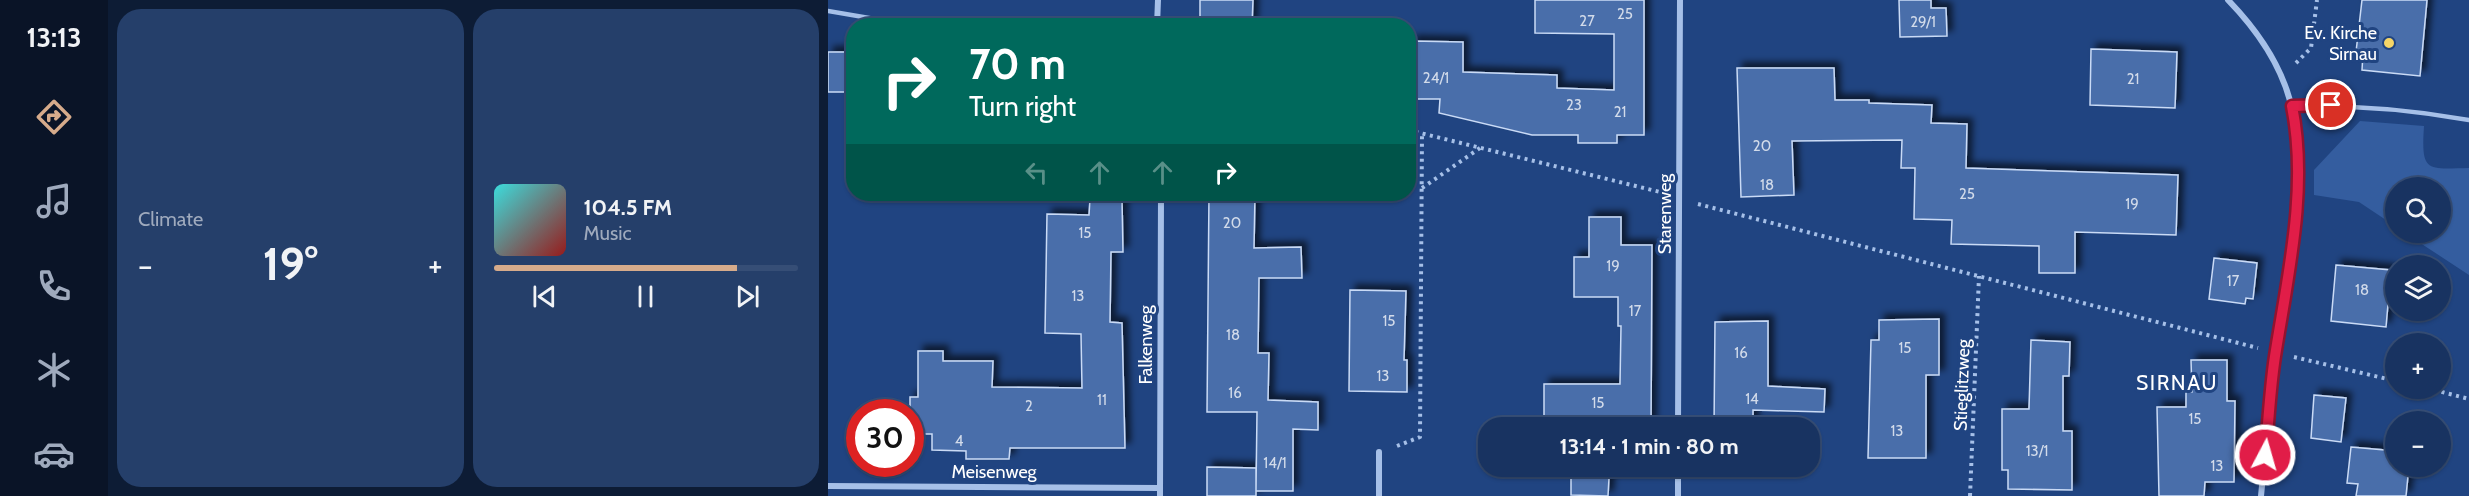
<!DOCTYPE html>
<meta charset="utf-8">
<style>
body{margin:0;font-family:Cabin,sans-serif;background:#253f6a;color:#f1f3f6;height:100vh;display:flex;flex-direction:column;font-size:22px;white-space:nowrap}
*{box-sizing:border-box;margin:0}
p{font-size:20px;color:#9faabd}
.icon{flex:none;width:33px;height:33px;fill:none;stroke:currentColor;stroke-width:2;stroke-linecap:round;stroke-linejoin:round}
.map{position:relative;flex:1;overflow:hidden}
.sheet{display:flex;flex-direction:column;gap:9px;padding:9px;background:#0d1c35;width:720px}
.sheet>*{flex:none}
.top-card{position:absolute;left:18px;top:18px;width:570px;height:183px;border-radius:24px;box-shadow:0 2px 4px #0004,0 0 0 2px #364e76;background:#00695c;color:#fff;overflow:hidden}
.buttons{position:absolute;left:1557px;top:177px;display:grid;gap:12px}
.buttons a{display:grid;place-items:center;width:66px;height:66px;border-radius:50%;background:#183361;box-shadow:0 2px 4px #0004,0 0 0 2px #364e76;font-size:30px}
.speed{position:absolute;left:18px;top:399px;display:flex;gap:12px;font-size:30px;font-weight:700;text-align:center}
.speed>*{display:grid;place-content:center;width:78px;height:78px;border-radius:50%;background:#183361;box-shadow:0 2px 4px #0004,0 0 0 2px #364e76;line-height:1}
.speed .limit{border:9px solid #d22;background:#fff;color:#111}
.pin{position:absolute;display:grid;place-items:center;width:51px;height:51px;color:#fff;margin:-26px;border:3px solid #fff;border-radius:50%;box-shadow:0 2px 6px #0007}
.me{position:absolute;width:66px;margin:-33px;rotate:6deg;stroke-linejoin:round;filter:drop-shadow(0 0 4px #0008)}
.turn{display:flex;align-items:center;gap:21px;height:126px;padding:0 24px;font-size:27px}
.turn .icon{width:78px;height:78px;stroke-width:2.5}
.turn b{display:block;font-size:42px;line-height:51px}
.lanes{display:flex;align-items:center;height:57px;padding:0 24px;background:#0003;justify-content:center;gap:30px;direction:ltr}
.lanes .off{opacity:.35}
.big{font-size:45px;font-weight:700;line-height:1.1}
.sheet .widget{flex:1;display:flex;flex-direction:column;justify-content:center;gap:9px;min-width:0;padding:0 21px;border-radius:24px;background:#253f6a}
.song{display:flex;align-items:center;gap:18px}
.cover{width:72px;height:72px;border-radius:9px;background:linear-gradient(135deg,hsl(180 70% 55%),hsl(0 70% 35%))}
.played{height:6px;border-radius:3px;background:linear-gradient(90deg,#d6ab8b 80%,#364e76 80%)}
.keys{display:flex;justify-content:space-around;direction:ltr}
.heat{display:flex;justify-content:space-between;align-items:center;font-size:33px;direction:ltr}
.sheet .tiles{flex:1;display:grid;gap:9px;grid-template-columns:repeat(2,1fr)}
.trip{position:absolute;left:650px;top:417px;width:342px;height:60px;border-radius:24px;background:#183361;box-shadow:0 2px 4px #0004,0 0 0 2px #364e76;font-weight:700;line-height:60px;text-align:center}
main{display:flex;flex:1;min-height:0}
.tabs{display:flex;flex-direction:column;width:108px;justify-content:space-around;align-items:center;background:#0a1427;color:#9faabd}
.tabs .icon{width:42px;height:42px}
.tabs .active{color:#d6ab8b}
.tabs b{font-size:27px;color:#f1f3f6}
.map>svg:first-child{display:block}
</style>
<main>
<nav class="tabs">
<b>13:13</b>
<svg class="icon active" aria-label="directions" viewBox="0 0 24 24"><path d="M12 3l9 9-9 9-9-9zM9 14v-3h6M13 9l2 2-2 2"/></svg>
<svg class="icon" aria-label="music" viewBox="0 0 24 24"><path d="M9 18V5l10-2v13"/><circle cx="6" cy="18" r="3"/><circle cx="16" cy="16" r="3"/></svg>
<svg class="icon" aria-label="phone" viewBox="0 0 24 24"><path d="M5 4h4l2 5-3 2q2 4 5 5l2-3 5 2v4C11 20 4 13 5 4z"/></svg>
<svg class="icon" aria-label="climate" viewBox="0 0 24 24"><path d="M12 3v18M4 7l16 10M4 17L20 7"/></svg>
<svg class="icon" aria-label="car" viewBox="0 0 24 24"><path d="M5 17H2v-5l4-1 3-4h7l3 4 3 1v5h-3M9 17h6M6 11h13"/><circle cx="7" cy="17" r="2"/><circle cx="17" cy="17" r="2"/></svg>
</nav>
<section class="sheet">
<div class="tiles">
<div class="widget"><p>Climate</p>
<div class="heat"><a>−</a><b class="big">19°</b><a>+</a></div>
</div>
<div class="widget">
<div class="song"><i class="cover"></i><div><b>104.5 FM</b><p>Music</p></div></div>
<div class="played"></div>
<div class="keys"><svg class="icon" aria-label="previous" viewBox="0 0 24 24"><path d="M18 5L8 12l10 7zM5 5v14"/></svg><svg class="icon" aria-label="pause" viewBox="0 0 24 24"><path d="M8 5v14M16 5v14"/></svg><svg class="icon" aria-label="next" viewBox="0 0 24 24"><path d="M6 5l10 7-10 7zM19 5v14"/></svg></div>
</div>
</div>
</section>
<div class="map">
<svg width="1641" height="496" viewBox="0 0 1641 496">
<defs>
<filter id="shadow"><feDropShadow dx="5.5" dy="-5.5" stdDeviation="3" flood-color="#0009"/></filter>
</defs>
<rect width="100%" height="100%" fill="#204481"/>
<path fill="#345d9f" d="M1532,121L1596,126C1593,173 1598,169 1641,168V275L1577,233L1612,232V188H1568L1567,226L1531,202L1486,195V170Z"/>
<path fill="#496eaa" stroke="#cadbf6" stroke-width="1.5" filter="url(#shadow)" d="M372,0H425L424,26H372Z
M707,0H816V135H789V143H750V135H704L611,113L612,99H581L583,41L635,42V72L729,75V88L786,90V34L707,33Z
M1071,0H1103V8H1118L1119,36L1072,37Z
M1534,0H1599L1592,76L1534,70L1535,53L1528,52Z
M1263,49L1349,52L1347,108L1262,105Z
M0,52H26V92H0Z
M909,68H1006L1007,100H1041V103L1104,105L1103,123L1139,124L1138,168L1350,175L1348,235L1247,232V273H1211V246L1123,244L1124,220L1086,219L1087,168H1073L1074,140L964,141L966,195L913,197Z
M381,194H427L426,248L473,247L474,278H431L430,353H441L440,400L490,402V430L465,429V491H428L429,412H379Z
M262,199H294L295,252H283L282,322L294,323L297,448H182L181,459H138V451L104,450V434H82V397H90V351H115V361H165L164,387L254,388L253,334L217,333L219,214L261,215Z
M761,217H793V245H824L823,428H716V384H792L793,326H790V297H746V257H761Z
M1386,258L1429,263L1425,299L1418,298L1417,304L1381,299Z
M1508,265L1563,270L1558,327L1503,321Z
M522,290L578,291L576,360H579V392L521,391Z
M1111,319V375H1098V458H1040L1043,340H1051V320Z
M940,321V386L997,389L996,412L925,410V428H886L887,322Z
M1203,340L1242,342L1241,376H1235V431H1244V490L1180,489V470H1174V409H1201Z
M1363,360H1399V401H1407L1406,482H1377L1376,496H1331L1329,407H1358V392H1364Z
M1486,395L1518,398L1513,442L1483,438Z
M1523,447L1568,451V466H1581L1578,496H1528L1530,484L1519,483Z
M743,466H823V478H781L780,496L743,495Z
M379,467L428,468V496H379Z"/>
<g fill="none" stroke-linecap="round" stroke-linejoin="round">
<path stroke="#a6c0e8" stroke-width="4" stroke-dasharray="3 4.5" stroke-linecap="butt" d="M1468,63L1483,48L1489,0
M580,130L832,192
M594,188L652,148
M870,204L1430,348
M1466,357L1568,381
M1599,388L1641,399
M569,446L592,437L594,134
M1142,496L1151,276"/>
<path stroke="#a6c0e8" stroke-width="4.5" d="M0,11L88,26
M1464,106C1523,105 1583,110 1641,120"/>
<path stroke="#a6c0e8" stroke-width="6" d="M1400,0C1466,68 1476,125 1467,216C1464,240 1463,265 1460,289C1457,310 1451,330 1448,351C1440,399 1438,448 1433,496
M329,26L330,0
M850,428L852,0
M0,486L332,488
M332,496L333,194
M551,496V452
M850,496V466"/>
</g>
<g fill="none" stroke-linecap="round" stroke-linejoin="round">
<g stroke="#92132f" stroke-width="15">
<path id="route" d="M1437,455C1441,420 1442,385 1448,350C1461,270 1480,186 1464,106L1503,105"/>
</g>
<use href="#route" stroke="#e11d48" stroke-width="10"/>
</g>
<circle fill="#f5d567" stroke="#204481" stroke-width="2" cx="1561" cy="43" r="6"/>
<g text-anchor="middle" stroke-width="6" stroke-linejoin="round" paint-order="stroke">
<g font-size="15" fill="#d2dbea">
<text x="797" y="19">25</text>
<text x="759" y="26">27</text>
<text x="1095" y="27">29/1</text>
<text x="608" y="83">24/1</text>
<text x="1305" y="84">21</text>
<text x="746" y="110">23</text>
<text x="792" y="117">21</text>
<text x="934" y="151">20</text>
<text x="939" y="190">18</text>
<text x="1139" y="199">25</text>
<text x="1304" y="209">19</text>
<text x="404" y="228">20</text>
<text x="257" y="238">15</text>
<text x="785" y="271">19</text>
<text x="1405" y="286">17</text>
<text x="1534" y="295">18</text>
<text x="250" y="301">13</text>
<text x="807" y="316">17</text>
<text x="561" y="326">15</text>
<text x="405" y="340">18</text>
<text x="1077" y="353">15</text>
<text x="913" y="358">16</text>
<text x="555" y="381">13</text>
<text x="407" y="398">16</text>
<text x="924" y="404">14</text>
<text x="274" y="405">11</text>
<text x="770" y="408">15</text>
<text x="201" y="411">2</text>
<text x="1367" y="424">15</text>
<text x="1069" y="436">13</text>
<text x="131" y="446">4</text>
<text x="1209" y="456">13/1</text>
<text x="447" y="468">14/1</text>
<text x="1389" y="471">13</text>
</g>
<g font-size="18" fill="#fff" stroke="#204481" text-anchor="end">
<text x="1549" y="39">Ev. Kirche<tspan x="1549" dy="21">Sirnau</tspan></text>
</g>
<g font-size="18" fill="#fff" stroke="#204481">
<text transform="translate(837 214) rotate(-90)" y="6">Starenweg</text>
<text transform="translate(318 345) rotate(-90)" y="6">Falkenweg</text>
<text transform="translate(1134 385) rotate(-88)" y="6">Stieglitzweg</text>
<text x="166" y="478">Meisenweg</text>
</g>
<g font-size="21" letter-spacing="1.5" fill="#fff" stroke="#204481">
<text x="1349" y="390">SIRNAU</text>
</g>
</g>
</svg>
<div class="buttons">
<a><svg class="icon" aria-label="search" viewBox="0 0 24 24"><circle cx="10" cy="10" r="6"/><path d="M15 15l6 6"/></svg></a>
<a><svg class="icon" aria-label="layers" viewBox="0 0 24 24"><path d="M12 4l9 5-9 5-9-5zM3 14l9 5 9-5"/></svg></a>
<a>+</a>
<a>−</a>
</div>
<div class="speed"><div class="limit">30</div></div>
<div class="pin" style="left:1503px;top:105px;background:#d93025"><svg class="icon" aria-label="arrive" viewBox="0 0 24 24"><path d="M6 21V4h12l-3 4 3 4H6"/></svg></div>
<svg class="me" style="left:1437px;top:455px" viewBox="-20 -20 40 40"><circle r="17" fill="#e11d48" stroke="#fff" stroke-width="3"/><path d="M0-11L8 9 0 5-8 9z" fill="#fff"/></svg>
<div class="trip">13:14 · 1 min · 80 m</div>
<div class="top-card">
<div class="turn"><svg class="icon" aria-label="right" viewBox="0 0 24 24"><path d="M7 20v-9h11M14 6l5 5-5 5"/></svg><div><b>70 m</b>Turn right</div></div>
<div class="lanes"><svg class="icon off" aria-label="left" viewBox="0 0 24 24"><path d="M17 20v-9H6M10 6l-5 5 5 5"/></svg><svg class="icon off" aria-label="ahead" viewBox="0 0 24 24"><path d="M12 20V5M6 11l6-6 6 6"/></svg><svg class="icon off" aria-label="ahead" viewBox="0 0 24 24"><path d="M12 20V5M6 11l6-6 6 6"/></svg><svg class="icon" aria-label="right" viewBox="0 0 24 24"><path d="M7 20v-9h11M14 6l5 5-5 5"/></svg></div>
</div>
</div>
</main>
